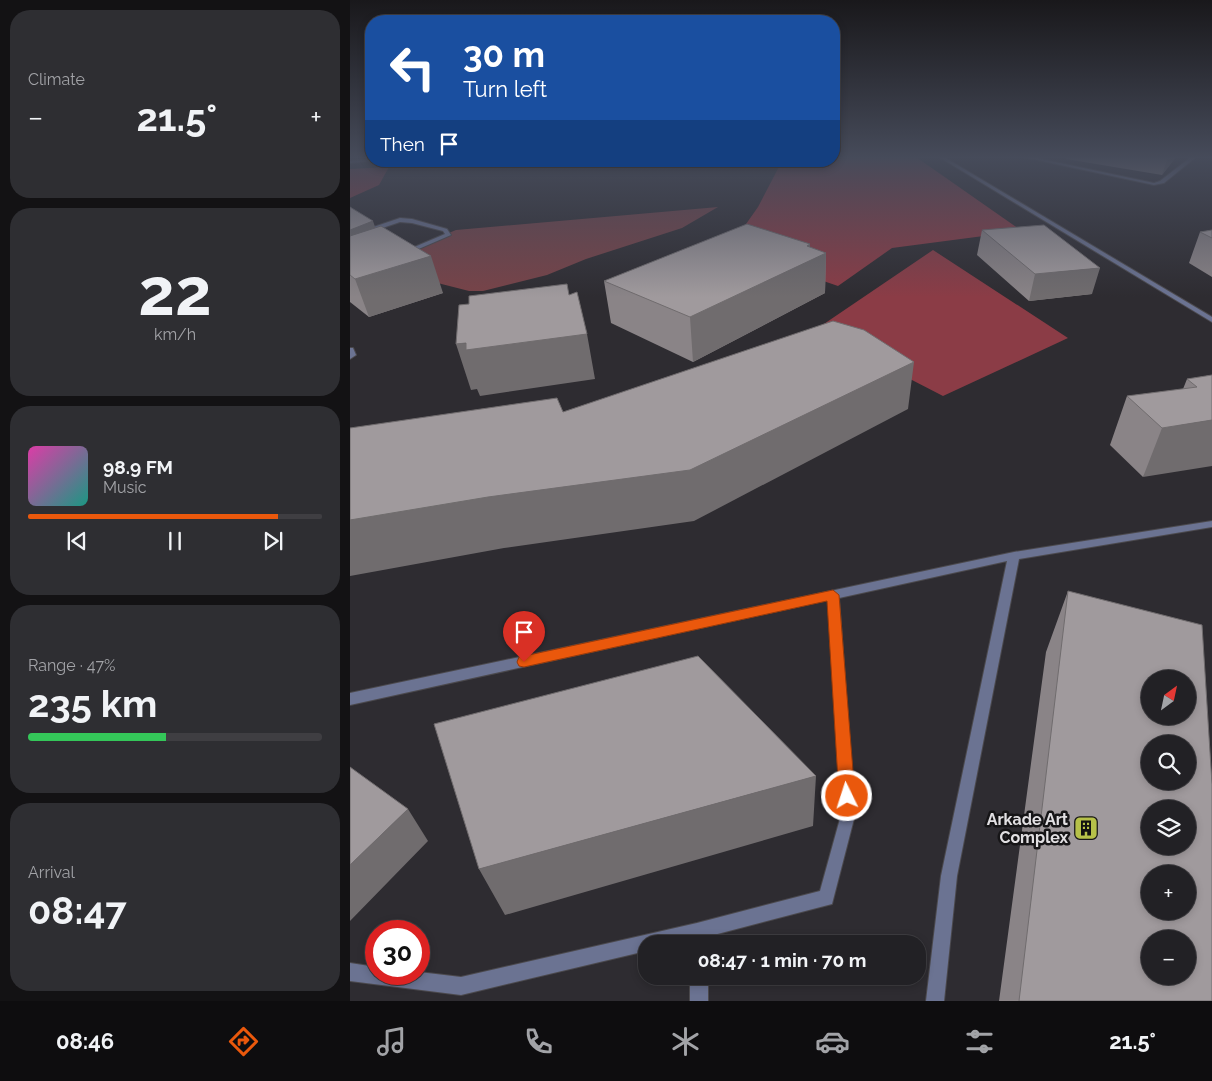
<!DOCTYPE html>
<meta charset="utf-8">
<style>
body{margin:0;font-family:Raleway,sans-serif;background:#2e2e32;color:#f1f3f6;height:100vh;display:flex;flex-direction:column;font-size:19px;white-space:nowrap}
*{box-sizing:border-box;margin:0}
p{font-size:16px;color:#a2a3a7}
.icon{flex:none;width:28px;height:28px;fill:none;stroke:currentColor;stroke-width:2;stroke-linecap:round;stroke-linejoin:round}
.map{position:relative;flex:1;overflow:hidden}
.drawer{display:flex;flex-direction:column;gap:10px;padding:10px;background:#131214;width:350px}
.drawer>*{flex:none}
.banner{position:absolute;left:15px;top:15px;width:475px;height:152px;border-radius:20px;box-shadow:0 2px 8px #0003,0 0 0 1px #3f3e42;background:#1a4fa0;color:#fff;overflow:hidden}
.needle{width:32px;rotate:33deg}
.controls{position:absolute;left:791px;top:670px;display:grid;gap:10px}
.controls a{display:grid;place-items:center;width:55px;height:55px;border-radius:50%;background:#222125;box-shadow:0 2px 8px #0003,0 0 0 1px #3f3e42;font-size:25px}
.speed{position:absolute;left:15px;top:920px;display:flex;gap:10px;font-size:25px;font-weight:700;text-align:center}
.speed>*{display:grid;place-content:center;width:65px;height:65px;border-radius:50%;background:#222125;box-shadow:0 2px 8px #0003,0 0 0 1px #3f3e42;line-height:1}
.speed .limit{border:8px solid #d22;background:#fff;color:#111}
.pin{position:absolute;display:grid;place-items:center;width:42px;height:42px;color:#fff;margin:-51px -21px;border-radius:50% 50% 50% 0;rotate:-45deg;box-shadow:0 0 5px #0007}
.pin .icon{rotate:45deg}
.me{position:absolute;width:55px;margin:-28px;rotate:356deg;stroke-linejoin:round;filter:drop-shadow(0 0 4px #0008)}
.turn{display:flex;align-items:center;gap:18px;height:105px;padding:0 15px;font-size:22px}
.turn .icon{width:65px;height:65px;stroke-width:2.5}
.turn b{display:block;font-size:35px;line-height:42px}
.then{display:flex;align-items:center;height:48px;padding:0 15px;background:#0003;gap:10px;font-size:19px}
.big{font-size:38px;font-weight:700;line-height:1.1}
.drawer .widget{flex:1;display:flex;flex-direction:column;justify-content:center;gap:8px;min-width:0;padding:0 18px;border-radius:20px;background:#2e2e32}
.drawer .dial{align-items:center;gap:0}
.dial b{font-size:65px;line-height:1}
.song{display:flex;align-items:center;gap:15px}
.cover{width:60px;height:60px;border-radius:8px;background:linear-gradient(135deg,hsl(320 70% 55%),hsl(170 70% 35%))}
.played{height:5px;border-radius:2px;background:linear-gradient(90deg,#ea580c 85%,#3f3e42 85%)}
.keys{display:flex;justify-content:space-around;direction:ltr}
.heat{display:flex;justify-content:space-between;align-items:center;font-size:28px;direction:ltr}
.charge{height:8px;border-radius:4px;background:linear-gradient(90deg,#34c759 47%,#3f3e42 0)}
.trip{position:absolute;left:288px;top:935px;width:288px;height:50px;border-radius:20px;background:#222125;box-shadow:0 2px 8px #0003,0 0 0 1px #3f3e42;font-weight:700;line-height:50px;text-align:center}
.dock{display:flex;height:80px;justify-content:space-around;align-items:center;background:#0e0d0f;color:#a2a3a7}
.dock .icon{width:35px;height:35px}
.dock .selected{color:#ea580c}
.dock b{font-size:22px;color:#f1f3f6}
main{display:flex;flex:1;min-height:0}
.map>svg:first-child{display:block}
</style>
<main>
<section class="drawer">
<div class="widget"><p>Climate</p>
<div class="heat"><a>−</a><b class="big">21.5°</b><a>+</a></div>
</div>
<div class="widget dial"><b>22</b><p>km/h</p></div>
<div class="widget">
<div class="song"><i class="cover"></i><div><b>98.9 FM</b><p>Music</p></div></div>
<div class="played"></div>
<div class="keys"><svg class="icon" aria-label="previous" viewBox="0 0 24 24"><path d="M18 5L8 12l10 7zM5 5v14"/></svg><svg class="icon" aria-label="pause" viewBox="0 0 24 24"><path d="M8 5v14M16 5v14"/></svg><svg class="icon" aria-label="next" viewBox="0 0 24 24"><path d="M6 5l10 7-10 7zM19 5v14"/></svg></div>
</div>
<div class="widget"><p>Range · 47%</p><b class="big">235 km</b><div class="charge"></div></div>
<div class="widget"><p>Arrival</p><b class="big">08:47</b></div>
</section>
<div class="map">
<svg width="862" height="1001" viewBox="0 0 862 1001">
<rect width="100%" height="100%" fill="#2e2c31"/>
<path fill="#784348" d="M368,207L332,228L236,259L197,275L133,291H119L68,278L0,274L106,230Z"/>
<path fill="#8b3c46" d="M484,157H566L672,231L542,248L488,286L368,245L389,234L408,207L432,161H484Z
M39,167L29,185L0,198V169Z
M583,250L718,338L593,396L465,330Z"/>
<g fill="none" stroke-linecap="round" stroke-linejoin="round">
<g stroke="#4b494d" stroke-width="2">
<path id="minor" d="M673,157H682L804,183L810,181L841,157H846L814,183L804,185Z
M21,159V161L0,163V161Z
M50,218L62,219L97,229L101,235L57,254L54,252L55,251L95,234L93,231L62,223L50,222L0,239V235Z
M0,348H3L6,355L0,359Z
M862,521V527L669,559L607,876L594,1001H576L591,876L657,561L489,598L505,815L482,904L356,937V944H339V941L329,944H296V951L111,995L0,981V963L26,967V974H69V972L111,977L347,923L470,891L491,815L478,600L0,705V693L664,552Z
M340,976H358V1001H340Z"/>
</g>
<g stroke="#4b494d" stroke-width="2">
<path id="tertiary" d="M589,157H594L862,317V322Z"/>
</g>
<use href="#minor" fill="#6b7392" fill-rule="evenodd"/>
<use href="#tertiary" fill="#6b7392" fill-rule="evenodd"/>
</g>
<path fill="#8a8487" d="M716,157H826L812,175L716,159Z
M0,207L25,228L93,293L19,317L0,302Z
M632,230L742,294L679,301L627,255Z
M862,230V277L839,263L850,232Z
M460,247L476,253L475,293L343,362L261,323L254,281Z
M862,375L793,477L760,445L777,396L833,389L837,379Z
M718,591L862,1001H649L696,652Z"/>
<path fill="#706c6e" d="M818,157H826L812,175Z
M23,221L35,256L0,270V230Z
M460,244V260L476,253L475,293L343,362L340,317Z
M81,256L93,293L19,317L5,279Z
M750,268L742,294L679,301L685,274Z
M237,334L245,379L130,396L127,389L121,390L106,344Z
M564,362L558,409L344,521L154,548L0,576V520Z
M862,420V466L793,477L812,428Z
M466,776L463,826L155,915L129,869Z
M58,809L78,841L0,921V865Z"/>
<path fill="#a09a9d" stroke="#706c6e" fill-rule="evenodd" d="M0,207L23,221L0,230Z
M397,224L460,244L457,246L476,253L340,317L254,281Z
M694,225L750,268L685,274L632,230Z
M31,226L81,256L5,279L0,275V236Z
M862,230V238L850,232Z
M217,284L219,295L227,292L237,334L116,350V343L106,344L109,305L119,304V296Z
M483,321L514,330L564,362L340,470L138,497L0,520V428L207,398L213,412Z
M862,375V420L812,428L777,396L847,387L837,379Z
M718,591L852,625L862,784V1001H669ZM800,679H838V716H800ZM800,744H838V781H800ZM800,809H838V846H800ZM800,874H838V911H800ZM800,939H838V976H800Z
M348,656L466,776L129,869L84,724Z
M0,767L58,809L0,865Z"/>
<linearGradient id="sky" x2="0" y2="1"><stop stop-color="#19181b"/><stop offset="0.53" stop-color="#464b5a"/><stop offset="1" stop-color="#464b5a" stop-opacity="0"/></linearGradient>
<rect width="862" height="297" fill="url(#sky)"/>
<path fill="#ea580c" stroke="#983908" d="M483,590L489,595L505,796L503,802L497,804L491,802L489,796L477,601L174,667L169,666L167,662L169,657L174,656Z"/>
<defs>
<g id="building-square" transform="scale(1.25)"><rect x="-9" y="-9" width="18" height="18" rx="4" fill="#b6c149" stroke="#161517"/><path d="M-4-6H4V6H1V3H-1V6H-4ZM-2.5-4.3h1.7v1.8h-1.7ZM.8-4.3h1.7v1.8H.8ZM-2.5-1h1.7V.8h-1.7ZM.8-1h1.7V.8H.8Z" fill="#111"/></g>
</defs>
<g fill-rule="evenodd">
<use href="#building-square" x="736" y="828"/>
</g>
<g text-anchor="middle" stroke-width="5" stroke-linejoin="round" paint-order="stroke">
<g font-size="16" font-weight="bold" fill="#e2e0e3" stroke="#161517" text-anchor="end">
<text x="718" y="825">Arkade Art<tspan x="718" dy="18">Complex</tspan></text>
</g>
</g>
</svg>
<div class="controls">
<a><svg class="needle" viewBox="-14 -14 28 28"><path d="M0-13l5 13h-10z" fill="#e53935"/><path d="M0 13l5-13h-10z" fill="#a2a3a7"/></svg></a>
<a><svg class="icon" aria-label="search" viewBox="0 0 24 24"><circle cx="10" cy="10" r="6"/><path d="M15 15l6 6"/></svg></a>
<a><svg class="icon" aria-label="layers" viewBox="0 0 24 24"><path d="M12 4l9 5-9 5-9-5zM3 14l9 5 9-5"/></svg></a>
<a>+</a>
<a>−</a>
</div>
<div class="speed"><div class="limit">30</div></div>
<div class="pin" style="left:174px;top:662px;background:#d93025"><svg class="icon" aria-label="arrive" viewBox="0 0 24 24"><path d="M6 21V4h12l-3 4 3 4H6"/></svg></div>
<svg class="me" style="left:497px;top:796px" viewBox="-20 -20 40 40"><circle r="17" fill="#ea580c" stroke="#fff" stroke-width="3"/><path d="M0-11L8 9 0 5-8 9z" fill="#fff"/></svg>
<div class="trip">08:47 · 1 min · 70 m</div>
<div class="banner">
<div class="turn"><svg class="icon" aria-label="left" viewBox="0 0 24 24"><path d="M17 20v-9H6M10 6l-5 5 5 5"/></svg><div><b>30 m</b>Turn left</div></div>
<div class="then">Then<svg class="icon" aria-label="arrive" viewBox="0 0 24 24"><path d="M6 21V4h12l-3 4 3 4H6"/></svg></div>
</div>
</div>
</main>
<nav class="dock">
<b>08:46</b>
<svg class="icon selected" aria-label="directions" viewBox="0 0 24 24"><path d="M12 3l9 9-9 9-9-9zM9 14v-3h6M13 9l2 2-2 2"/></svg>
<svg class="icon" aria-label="music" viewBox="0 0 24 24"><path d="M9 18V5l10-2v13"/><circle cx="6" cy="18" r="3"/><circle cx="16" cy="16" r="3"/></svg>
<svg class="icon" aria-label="phone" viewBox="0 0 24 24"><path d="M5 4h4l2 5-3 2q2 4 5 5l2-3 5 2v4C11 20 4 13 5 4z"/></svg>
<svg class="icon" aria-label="climate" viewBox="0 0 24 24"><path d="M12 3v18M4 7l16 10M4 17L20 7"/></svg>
<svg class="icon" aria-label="car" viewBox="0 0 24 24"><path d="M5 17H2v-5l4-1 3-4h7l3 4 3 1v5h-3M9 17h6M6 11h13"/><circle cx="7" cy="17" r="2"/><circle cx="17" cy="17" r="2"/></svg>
<svg class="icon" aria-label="filters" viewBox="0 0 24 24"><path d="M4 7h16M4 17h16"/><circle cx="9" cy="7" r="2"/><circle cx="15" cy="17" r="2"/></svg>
<b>21.5°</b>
</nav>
